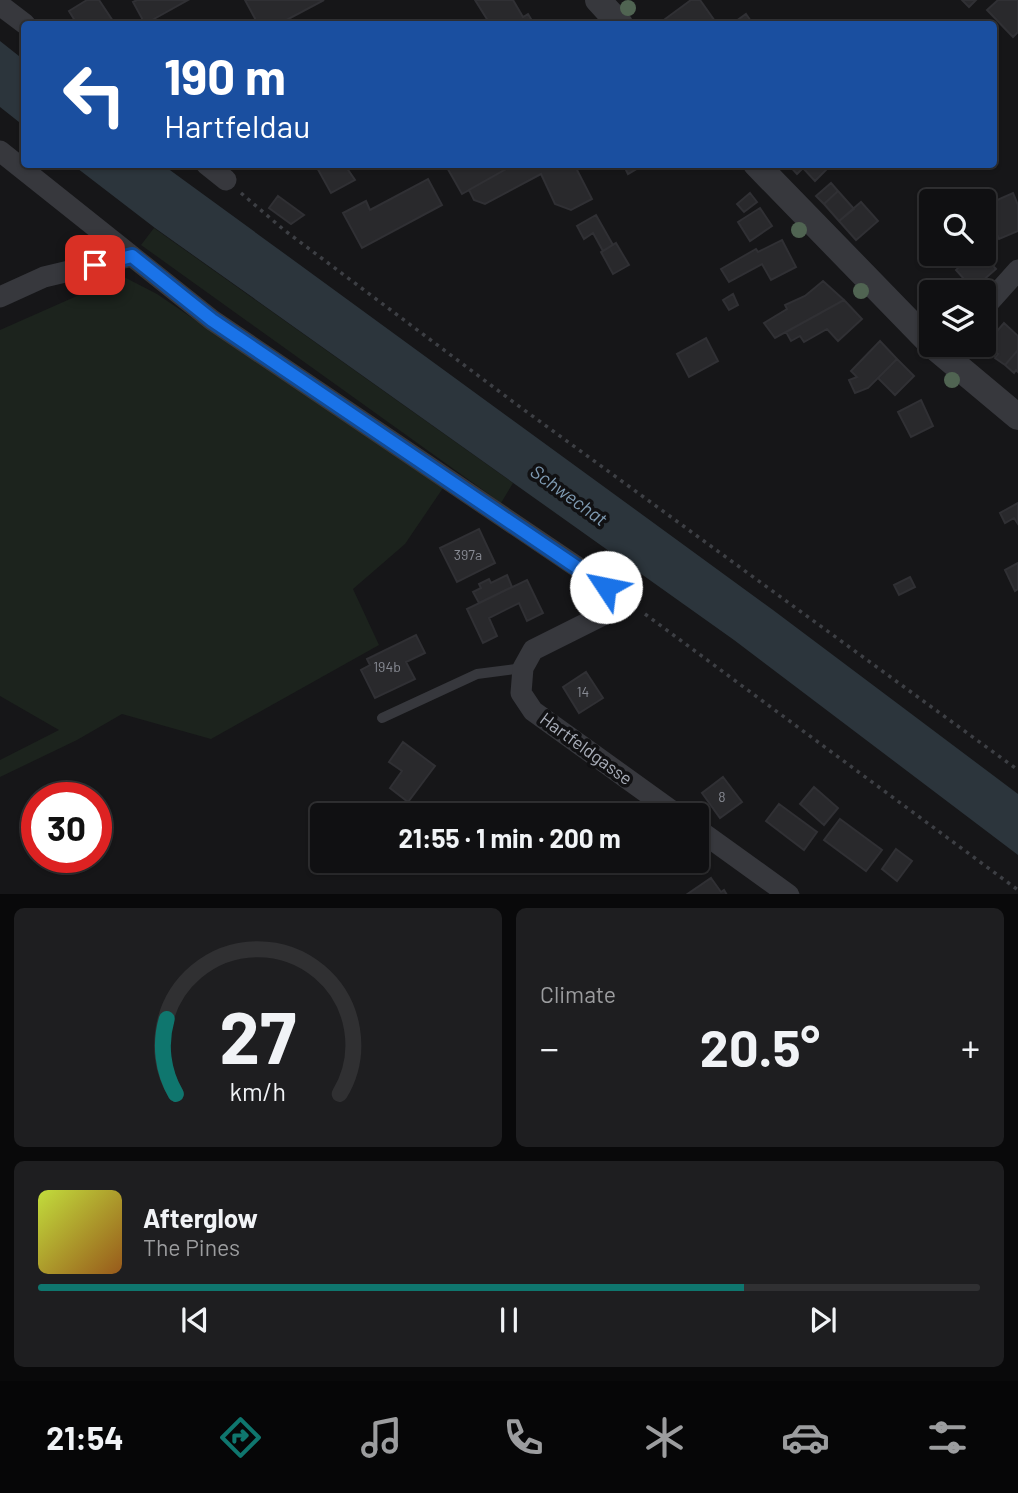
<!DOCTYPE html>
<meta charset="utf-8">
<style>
body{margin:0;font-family:Barlow,sans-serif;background:#1e1e20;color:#f1f3f6;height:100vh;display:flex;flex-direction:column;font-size:26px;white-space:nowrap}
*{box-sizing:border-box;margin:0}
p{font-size:23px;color:#9c9d9f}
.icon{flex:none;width:38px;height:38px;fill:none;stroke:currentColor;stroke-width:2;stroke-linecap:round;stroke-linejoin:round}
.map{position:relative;height:894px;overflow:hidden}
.panel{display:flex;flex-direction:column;gap:14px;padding:14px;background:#09090a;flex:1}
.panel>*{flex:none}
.guide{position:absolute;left:21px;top:21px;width:976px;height:147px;border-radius:7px;box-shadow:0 2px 5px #0004,0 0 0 2px #303032;background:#1a4fa0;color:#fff;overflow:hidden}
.tools{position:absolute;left:919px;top:189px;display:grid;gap:14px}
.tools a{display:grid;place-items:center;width:77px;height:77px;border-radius:7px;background:#101012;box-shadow:0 2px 5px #0004,0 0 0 2px #303032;font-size:35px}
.speed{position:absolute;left:21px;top:782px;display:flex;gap:14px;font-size:35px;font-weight:700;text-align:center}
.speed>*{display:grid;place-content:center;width:91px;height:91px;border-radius:50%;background:#101012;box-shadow:0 2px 5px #0004,0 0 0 2px #303032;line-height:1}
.speed .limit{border:10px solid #d22;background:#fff;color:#111}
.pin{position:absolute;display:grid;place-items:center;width:60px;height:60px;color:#fff;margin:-30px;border-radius:14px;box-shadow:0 4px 10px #0006}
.me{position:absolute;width:77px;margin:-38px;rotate:304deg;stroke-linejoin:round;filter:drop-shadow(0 0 5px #0008)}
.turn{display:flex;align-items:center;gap:24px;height:147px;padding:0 28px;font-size:32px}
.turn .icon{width:91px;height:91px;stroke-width:2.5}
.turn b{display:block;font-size:49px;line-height:60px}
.big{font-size:52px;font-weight:700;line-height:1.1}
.panel .tile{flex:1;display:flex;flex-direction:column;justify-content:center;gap:10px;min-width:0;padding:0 24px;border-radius:10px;background:#1e1e20}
.panel .dial{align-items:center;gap:0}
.dial svg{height:182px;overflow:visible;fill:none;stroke:#303032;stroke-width:7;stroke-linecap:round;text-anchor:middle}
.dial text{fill:#f1f3f6;stroke:none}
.song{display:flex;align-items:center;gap:21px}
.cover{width:84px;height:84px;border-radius:10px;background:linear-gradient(135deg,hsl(70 70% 55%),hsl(30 70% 35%))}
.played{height:7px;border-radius:4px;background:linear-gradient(90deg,#0f766e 75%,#303032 75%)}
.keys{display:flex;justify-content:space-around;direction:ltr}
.heat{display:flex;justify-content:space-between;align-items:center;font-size:38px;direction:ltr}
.panel .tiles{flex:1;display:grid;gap:14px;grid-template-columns:1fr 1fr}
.tile:last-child{grid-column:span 2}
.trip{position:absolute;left:310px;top:803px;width:399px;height:70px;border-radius:7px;background:#101012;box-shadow:0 2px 5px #0004,0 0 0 2px #303032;font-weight:700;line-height:70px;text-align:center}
.tab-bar{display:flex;height:112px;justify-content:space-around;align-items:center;background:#060607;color:#9c9d9f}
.tab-bar .icon{width:49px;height:49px}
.tab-bar .active{color:#0f766e}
.tab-bar b{font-size:32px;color:#f1f3f6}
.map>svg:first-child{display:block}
</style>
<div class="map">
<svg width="1018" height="895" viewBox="0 0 1018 895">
<rect width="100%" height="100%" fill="#161618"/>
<path fill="#1c231d" d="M154,228L513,483L501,503L141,245Z
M122,276L157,294L443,488L405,544L353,589L379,645L211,739L122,714L77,740L0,777V760L59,730L0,696V330Z"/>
<path fill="#2c353c" d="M0,41L24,60V126L0,107Z
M73,165H163L773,610L1018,794V855L734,640L155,228Z"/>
<path fill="#29292c" stroke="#303034" stroke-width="2" d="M87,0H99L115,24H77L69,11Z
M137,0H188L145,24L133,2Z
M245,0H324L279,24H258Z
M475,0H513L523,17L528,14L534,24H490Z
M691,0H700L717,24H663L661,22Z
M962,0H976L969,7Z
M998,0H1018V32L1013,37L987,10Z
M746,14L753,24H732Z
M315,164H344L355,180L331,193Z
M445,164H515L462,194Z
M515,164H574L592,199L571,210L555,204L541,174L485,204L474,200L469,190Z
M623,164H645L628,174Z
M788,164H825L828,168L815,181L803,168L797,174Z
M428,179L442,205L362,248L343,213L366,201L370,210Z
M831,183L838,191L824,204L816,196Z
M838,191L854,209L839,221L824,204Z
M750,193L757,202L744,212L737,204Z
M1013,193L1018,205V231L999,239L987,213L991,211L988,204Z
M278,196L304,215L291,224L269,208Z
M861,202L878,221L856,240L839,221Z
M760,208L772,226L750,241L738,222Z
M596,215L613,245L603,251L593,233L584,239L577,226Z
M984,233L995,246L986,254L984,251Z
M782,240L796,267L771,280L762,264L729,282L721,269L756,249L758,252Z
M616,243L629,265L613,274L601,252Z
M954,254H982L996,269L973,289L956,270L960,266L951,256Z
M823,281L844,300L775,338L764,323L787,309L785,305L805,296Z
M733,294L738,305L729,310L723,300Z
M931,295V316L921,305Z
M844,300L862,319L838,341L827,329L804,342L800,336L791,341L786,332Z
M1004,323L1018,336V350L1005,365L995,358L998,354L986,344Z
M706,338L718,361L689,377L677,354Z
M880,341L897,359L868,388L855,393L849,380L857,377L851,371Z
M1018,350V372L1016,370L1014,373L1005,365Z
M897,359L914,376L895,395L878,378Z
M921,400L933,426L911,437L898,412Z
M1018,503V524L1014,518L1005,523L1000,513Z
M479,529L495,563L457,582L440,548Z
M1018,563V589L1015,591L1005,570Z
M507,575L512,587L479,603L473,592L481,588L479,584L489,579L491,583Z
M910,577L915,587L899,595L894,585Z
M527,580L543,613L527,621L519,603L489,618L497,636L483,643L467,609Z
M416,635L425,653L406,662L415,679L375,698L361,670L370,665L367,659Z
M586,672L603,698L579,713L563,687Z
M403,742L435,766L408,802L390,788L402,771L389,762Z
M723,777L742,802L720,818L702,793Z
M814,787L838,808L824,825L800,804Z
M779,804L817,832L804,850L766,821Z
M840,819L882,850L866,871L824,840Z
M896,849L912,861L897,881L882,869Z
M711,878L721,892L724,890L727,895H686Z"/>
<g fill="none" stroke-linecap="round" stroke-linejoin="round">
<path stroke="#3d3f44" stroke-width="3.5" stroke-dasharray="3.5 5" stroke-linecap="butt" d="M241,193L284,230L516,404L1018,770
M645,614L1018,890"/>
<path stroke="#37383d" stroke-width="10" d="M382,718L477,674L523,668"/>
<path stroke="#37383d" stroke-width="21" d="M0,5L25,24
M0,151L212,320L629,602L533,650L523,668L521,693L533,711L679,816
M206,164L226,180
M0,297L44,277L132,256
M984,308L1018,270
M696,828L789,895"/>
<path stroke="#37383d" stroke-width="26" d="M598,0L620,24
M756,164L931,344
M932,345L1018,417"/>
</g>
<g fill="#506452">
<circle cx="628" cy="8" r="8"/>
<circle cx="799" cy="230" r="8"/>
<circle cx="861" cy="291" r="8"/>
<circle cx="952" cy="380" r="8"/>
</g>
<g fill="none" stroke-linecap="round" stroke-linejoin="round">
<g stroke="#114b97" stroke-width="18">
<path id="route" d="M95,265L132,256L212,320L606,587"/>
</g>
<use href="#route" stroke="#1a73e8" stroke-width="12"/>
</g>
<g text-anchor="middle" stroke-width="7" stroke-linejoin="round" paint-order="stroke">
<g font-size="14" fill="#888b94">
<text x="468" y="560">397a</text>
<text x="387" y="672">194b</text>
<text x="583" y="697">14</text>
<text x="722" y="802">8</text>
</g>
<g font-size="18" fill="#a8adb8" stroke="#111113">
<text transform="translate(586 749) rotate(36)" y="6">Hartfeldgasse</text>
</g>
<g font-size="19" font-style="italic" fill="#7f9bb3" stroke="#111113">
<text transform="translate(569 495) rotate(36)" y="7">Schwechat</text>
</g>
</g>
</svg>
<div class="tools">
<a><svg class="icon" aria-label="search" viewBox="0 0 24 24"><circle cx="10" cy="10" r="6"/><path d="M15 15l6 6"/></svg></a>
<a><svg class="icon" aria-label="layers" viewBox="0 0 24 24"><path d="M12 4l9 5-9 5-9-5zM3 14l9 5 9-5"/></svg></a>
</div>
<div class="speed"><div class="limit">30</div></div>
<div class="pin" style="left:95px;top:265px;background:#d93025"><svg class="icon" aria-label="arrive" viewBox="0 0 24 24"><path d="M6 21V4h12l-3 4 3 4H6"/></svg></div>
<svg class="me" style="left:606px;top:587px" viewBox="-20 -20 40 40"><circle r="19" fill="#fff"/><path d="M0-13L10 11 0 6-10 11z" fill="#1a73e8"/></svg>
<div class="trip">21:55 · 1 min · 200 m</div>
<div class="guide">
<div class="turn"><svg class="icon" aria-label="left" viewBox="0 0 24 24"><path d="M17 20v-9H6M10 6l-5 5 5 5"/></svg><div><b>190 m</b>Hartfeldau</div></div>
</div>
</div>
<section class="panel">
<div class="tiles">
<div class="tile dial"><svg viewBox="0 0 100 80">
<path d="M14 69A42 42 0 1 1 86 69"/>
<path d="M14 69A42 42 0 0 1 10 36" stroke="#0f766e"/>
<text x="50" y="56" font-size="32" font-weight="700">27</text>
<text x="50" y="72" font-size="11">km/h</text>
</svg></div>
<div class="tile"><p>Climate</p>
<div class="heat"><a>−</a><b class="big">20.5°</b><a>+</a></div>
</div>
<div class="tile">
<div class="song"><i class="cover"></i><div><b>Afterglow</b><p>The Pines</p></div></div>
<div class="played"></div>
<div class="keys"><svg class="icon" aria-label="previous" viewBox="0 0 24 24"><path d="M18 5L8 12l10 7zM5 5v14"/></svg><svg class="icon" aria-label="pause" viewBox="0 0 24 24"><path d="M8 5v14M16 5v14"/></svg><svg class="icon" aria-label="next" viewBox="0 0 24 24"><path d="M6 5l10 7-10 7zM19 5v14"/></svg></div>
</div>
</div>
</section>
<nav class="tab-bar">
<b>21:54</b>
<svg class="icon active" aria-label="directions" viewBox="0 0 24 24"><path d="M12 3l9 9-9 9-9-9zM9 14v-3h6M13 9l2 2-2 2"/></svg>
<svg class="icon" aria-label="music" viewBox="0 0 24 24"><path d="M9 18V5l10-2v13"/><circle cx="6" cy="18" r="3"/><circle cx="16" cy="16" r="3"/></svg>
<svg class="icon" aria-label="phone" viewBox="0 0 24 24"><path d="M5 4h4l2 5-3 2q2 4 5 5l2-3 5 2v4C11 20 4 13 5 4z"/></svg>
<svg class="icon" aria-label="climate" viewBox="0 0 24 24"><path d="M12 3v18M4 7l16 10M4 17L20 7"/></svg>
<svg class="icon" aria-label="car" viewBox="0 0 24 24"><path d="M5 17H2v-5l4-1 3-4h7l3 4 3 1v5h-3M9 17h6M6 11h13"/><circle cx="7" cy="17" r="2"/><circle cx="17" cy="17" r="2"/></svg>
<svg class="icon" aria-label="filters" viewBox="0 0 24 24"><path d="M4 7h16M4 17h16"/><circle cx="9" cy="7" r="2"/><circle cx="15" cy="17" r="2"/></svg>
</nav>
